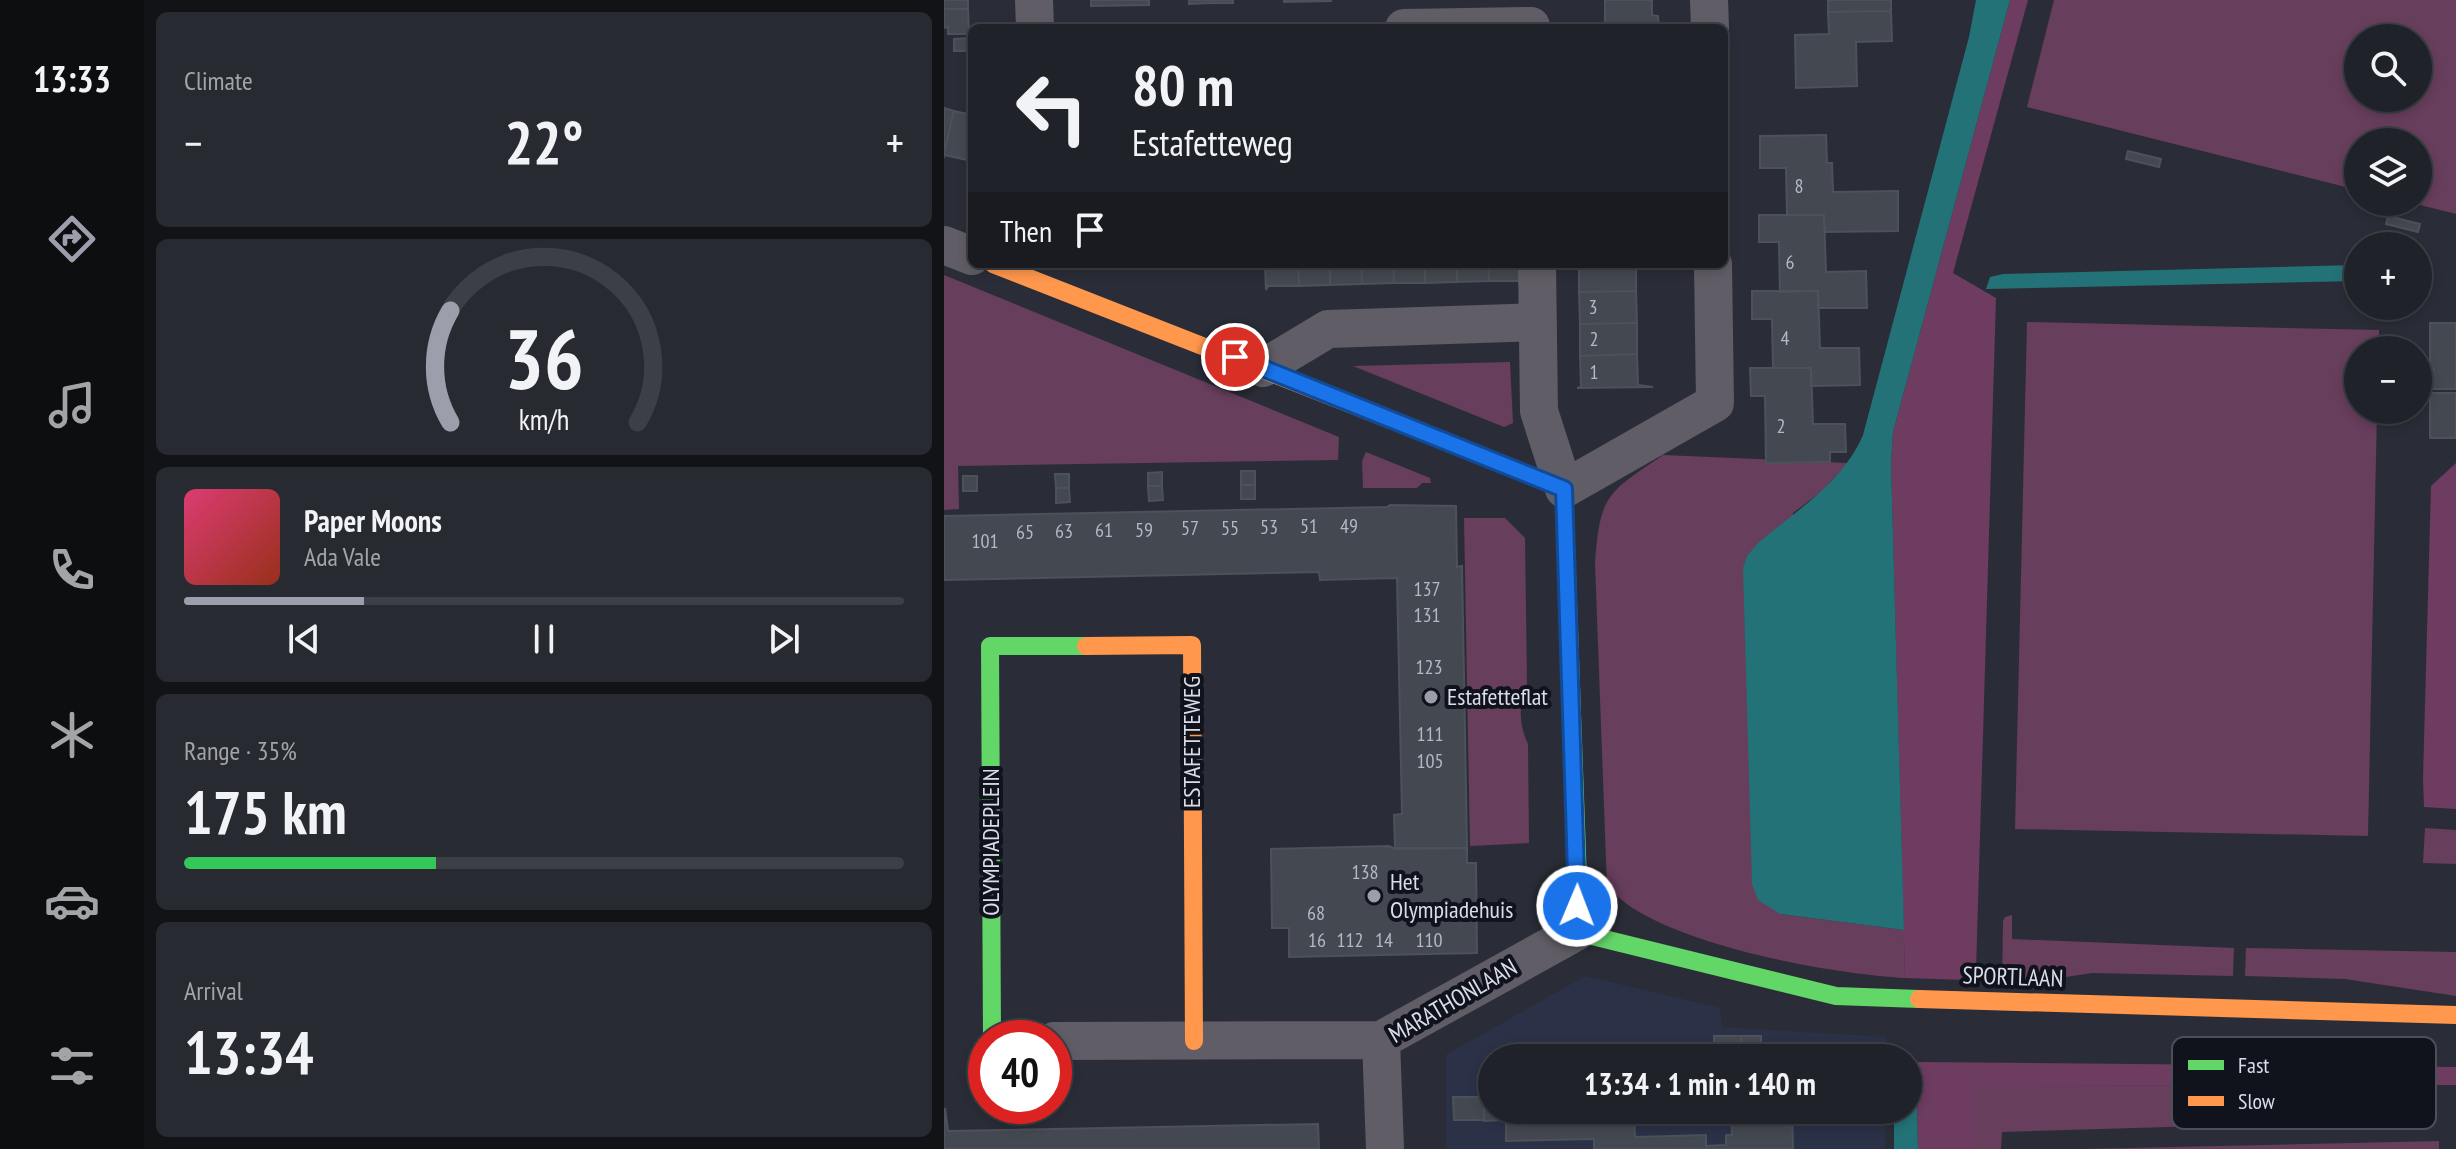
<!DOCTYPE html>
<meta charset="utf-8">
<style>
body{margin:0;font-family:"PT Sans Narrow",sans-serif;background:#282a31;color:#f1f3f6;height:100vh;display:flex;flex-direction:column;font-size:30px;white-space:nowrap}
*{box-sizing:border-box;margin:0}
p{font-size:26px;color:#a2a4a8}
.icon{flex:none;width:44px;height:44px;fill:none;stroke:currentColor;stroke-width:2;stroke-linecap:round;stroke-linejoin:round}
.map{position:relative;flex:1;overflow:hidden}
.side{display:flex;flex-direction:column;gap:12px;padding:12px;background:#121317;width:800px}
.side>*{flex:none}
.top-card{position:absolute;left:24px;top:24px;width:760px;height:244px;border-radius:12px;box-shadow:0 4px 12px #0003,0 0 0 2px #3d3f46;background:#202229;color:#f1f3f6;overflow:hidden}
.fabs{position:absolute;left:1400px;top:24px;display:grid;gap:16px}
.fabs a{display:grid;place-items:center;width:88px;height:88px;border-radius:50%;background:#202229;box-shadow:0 4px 12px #0003,0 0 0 2px #3d3f46;font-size:40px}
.speed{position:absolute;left:24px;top:1020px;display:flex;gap:16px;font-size:40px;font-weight:700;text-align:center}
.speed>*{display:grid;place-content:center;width:104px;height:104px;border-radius:50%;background:#202229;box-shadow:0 4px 12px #0003,0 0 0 2px #3d3f46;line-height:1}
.speed .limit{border:12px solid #d22;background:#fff;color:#111}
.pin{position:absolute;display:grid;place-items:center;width:68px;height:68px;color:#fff;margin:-34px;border:4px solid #fff;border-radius:50%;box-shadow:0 2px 8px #0007}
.me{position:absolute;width:88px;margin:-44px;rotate:1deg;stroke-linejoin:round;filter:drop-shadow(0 0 6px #0008)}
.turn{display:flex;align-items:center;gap:28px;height:168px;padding:0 32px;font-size:36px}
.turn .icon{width:104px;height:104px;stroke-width:2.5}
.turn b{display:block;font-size:56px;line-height:68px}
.then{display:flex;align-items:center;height:76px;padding:0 32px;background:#0003;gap:16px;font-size:30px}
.big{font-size:60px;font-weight:700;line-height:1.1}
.side .tile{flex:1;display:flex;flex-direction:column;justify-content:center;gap:12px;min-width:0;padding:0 28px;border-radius:12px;background:#282a31}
.side .dial{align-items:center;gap:0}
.dial svg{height:208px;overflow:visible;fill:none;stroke:#3d3f46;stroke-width:7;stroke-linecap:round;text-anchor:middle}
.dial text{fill:#f1f3f6;stroke:none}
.song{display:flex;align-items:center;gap:24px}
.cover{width:96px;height:96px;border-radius:12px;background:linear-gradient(135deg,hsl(340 70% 55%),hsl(10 70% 35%))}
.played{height:8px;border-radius:4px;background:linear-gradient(90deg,#9c9fab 25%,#3d3f46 25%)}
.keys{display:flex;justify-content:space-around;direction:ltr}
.heat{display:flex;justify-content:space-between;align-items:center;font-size:44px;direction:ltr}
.charge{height:12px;border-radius:6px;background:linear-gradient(90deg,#34c759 35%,#3d3f46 0)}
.trip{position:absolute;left:534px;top:1044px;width:444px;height:80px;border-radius:40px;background:#202229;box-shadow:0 4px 12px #0003,0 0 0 2px #3d3f46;font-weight:700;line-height:80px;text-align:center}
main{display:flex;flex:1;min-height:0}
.tabs{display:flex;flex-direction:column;width:144px;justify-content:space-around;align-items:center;background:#0d0e10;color:#a2a4a8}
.tabs .icon{width:56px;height:56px}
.tabs .selected{color:#9c9fab}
.tabs b{font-size:36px;color:#f1f3f6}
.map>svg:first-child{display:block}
</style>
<main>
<nav class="tabs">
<b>13:33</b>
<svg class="icon selected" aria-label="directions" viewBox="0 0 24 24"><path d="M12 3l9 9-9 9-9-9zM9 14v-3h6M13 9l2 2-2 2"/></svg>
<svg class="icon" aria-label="music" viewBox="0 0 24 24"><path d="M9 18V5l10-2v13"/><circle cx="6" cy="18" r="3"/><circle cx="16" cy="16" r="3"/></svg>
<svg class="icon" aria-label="phone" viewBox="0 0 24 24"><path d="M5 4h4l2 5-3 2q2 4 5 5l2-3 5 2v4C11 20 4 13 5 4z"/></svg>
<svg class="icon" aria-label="climate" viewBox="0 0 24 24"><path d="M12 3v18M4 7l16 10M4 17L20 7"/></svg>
<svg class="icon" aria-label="car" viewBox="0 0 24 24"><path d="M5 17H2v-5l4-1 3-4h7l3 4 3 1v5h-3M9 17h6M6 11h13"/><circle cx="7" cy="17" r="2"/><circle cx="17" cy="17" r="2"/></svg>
<svg class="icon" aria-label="filters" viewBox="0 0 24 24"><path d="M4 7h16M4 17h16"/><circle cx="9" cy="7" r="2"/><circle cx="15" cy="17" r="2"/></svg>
</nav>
<section class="side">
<div class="tile"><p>Climate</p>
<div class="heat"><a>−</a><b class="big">22°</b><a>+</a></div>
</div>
<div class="tile dial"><svg viewBox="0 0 100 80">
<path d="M14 69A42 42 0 1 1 86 69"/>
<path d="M14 69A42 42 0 0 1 14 26" stroke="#9c9fab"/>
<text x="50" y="56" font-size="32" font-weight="700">36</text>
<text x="50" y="72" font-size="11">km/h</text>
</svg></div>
<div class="tile">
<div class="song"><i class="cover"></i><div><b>Paper Moons</b><p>Ada Vale</p></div></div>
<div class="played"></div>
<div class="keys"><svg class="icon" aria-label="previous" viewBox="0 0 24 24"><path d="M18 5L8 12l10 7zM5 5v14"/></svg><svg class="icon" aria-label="pause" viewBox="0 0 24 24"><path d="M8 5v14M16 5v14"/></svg><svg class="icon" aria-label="next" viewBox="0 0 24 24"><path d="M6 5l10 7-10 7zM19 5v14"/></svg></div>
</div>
<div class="tile"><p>Range · 35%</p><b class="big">175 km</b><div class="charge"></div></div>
<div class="tile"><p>Arrival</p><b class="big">13:34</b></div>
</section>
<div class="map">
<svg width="1512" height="1149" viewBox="0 0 1512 1149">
<rect width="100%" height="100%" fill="#2a2d37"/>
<path fill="#2b3248" d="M641,976L776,1008L778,1027L942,1037V1058H548V1110H942L941,1149H502V1055Z"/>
<path fill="#673e5c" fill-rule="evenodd" d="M1110,0H1512V214L1464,202H1474V142H1414V190L1083,107ZM1474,38V98H1414V38Z
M0,275L395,437L394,460L14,466L15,509L0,510Z
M1083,322L1435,330V350H1414V410H1433L1424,836L1071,829Z
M566,362L569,423L560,427L409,366Z
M422,452L486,478L487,483H478L473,488H419L418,461Z
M719,455L904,463L878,491L849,513L836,914L960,930L961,978C884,973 752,949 687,907C678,901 671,894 663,887L651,563C656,493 664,493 719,455Z
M520,518H561L581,538L583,685C574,703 575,726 584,744L585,843L526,846Z
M1481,828L1512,830V864L1479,863Z
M1068,915V939L1290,948L1289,976L1148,973L1058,987L1059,921L1061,917Z
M1302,948L1512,952V996L1401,979L1301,976Z
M1354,1085L1357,1123L1058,1132L1057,1149H1030L1029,1086Z
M1495,1141V1149H1138Z"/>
<path fill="#6e3c61" d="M1066,0H1084L1009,273L1052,298L1032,970L1022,980L961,978L947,463L949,432Z
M1512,463V809L1480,807L1479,778L1487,486Z
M972,1062L1512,1067V1085L1030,1086V1149H974Z"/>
<path fill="#237278" d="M1032,0H1066L949,432L947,463L960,930L836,914L814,900L808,884L799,568L803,556L814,543C853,510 899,482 919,435L1025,37Z
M1414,265V281L1042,289L1046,277L1059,274Z
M972,1062L974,1149H950V1110H964V1063Z"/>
<path fill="#444951" stroke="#4c5259" stroke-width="2" fill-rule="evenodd" d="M0,0H24V9H0Z
M147,0H205V5L147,6Z
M245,0H267V3L245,4Z
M267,0H289V3H267Z
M340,0H387V1L340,2Z
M661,0H708V15L714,16L715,28H661Z
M884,0H947V11L884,12Z
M0,9H24L25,34H4V27L0,28Z
M947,11L948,41L912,42L913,86L852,88L851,35L885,34L884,12Z
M24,38V51H10V39Z
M0,108L10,111L0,153Z
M10,111L28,115V161L0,155V158V153Z
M882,135L883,163H888L889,192L954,191V231L881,232L880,215H843L842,168H816V136Z
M1184,151L1217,159L1215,167L1182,159Z
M815,215H880L882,272L922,271L923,308H874V291L836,292L835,242H815Z
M1444,216L1476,224L1474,232L1442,224Z
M321,264H354L355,286H324L322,290Z
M354,264H386V285L355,286Z
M386,264H417L418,284L386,285Z
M417,264H449L450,283L418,284Z
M449,264H481V283H450Z
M481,264H513V282L481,283Z
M513,264H544L545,281L513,282Z
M544,264H577L576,281H545Z
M635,264H692V291L635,292Z
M692,291L693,323L636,324L635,292Z
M808,291H874L876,348H915L916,385L867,386V368H829L828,319H808Z
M693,323V354L636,356V324Z
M1486,323H1512V389H1481V370H1490V368H1486Z
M693,354L694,385L709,387L633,388L637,387L636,356Z
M806,368H867L869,424H901L902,452H886V462L822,463L821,396H807Z
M1486,393H1512V438H1486Z
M297,471H311V485H297Z
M218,472V486H204V473Z
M111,474H125V488H112Z
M19,476H33V491H19Z
M297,485H311V499H297Z
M204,486H218L219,500L205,501Z
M112,488H125L126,502L112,503Z
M446,505L512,506L513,567L518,566L523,848H451L450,815L458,814L453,578L376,580L375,572L0,580V516L443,507Z
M445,846L451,849L523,848V863H532L533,953L345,957V928H328L327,849Z
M770,1036H797L798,1051L817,1050V1058H716V1051H770Z
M797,1036H817V1050L798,1051Z
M540,1076H548V1110H848L849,1149H650V1139L562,1141V1120L540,1121ZM782,1110V1115H787L788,1135H782V1145L762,1146V1135L691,1137L690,1118L762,1116V1111Z
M509,1097H540V1120H510Z
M1,1108L4,1131L374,1124L375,1149H0Z"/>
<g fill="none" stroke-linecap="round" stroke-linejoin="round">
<path stroke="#605d66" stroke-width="38" d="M90,0L91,28
M765,0L766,28
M460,28L587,26V28
M0,245L28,256
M593,264L595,411L620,489L771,403L769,264
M319,368L384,329L594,322
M110,1041L437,1040
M441,1149L437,1040L632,932"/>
<path stroke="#63d668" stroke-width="18" d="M488,436L620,489L634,881L632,932L892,996L975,999
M48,1038L46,646H142"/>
<path stroke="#ff974d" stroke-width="18" d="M49,264L488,436
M142,646L248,645L250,1041
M975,999L1512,1015"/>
</g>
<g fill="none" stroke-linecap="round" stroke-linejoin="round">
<g stroke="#114b97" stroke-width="20">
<path id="route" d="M291,357L620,489L633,906"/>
</g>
<use href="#route" stroke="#1a73e8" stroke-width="14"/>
</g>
<g fill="#9c9fab" stroke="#11131c" stroke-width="3">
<circle cx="487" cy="697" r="8"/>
<circle cx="430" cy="896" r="8"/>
</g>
<g text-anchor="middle" stroke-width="8" stroke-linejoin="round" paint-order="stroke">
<g font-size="20" fill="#b4b8c3">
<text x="855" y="193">8</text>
<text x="846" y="269">6</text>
<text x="649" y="314">3</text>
<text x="841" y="345">4</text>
<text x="650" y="346">2</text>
<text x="650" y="379">1</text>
<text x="837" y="433">2</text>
<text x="365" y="533">51</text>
<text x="405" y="533">49</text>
<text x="325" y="534">53</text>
<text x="246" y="535">57</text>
<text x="286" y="535">55</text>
<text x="160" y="537">61</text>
<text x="200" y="537">59</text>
<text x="120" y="538">63</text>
<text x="81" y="539">65</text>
<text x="41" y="548">101</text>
<text x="483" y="596">137</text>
<text x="483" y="622">131</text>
<text x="485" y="674">123</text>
<text x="486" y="741">111</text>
<text x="486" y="768">105</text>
<text x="421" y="879">138</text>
<text x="372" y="920">68</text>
<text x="373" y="947">16</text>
<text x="406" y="947">112</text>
<text x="440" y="947">14</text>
<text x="485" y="947">110</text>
</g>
<g font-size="24" fill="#d9dde9" stroke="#11131c" text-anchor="start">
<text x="503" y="705">Estafetteflat</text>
<text x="446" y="890">Het<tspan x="446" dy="28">Olympiadehuis</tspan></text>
</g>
<g font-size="24" fill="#d9dde9" stroke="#11131c">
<text transform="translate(248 742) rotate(-90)" y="8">ESTAFETTEWEG</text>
<text transform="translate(47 842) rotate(-90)" y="8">OLYMPIADEPLEIN</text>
<text transform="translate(1069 977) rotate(2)" y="8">SPORTLAAN</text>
<text transform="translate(509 1001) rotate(-30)" y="8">MARATHONLAAN</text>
</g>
</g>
<rect x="1228" y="1037" width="264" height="92" rx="12" fill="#11131c" stroke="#4d505a" stroke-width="2"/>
<rect x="1244" y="1060" width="36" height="10" fill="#63d668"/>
<rect x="1244" y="1096" width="36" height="10" fill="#ff974d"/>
<g font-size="22" fill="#d9dde9">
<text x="1294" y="1073">Fast</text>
<text x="1294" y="1109">Slow</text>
</g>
</svg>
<div class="fabs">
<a><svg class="icon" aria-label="search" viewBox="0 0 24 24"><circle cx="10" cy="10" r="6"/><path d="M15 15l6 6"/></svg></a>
<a><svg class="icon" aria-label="layers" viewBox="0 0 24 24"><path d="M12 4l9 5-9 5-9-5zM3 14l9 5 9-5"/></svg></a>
<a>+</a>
<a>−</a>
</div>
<div class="speed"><div class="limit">40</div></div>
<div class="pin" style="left:291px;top:357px;background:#d93025"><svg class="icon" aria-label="arrive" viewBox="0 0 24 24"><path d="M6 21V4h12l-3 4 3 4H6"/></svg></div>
<svg class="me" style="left:633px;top:906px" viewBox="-20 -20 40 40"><circle r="17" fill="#1a73e8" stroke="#fff" stroke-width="3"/><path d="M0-11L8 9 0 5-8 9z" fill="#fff"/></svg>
<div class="trip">13:34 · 1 min · 140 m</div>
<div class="top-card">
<div class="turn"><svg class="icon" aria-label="left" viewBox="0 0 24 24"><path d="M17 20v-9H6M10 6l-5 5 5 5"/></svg><div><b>80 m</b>Estafetteweg</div></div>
<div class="then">Then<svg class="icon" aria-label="arrive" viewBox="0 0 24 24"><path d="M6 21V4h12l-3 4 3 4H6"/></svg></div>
</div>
</div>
</main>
